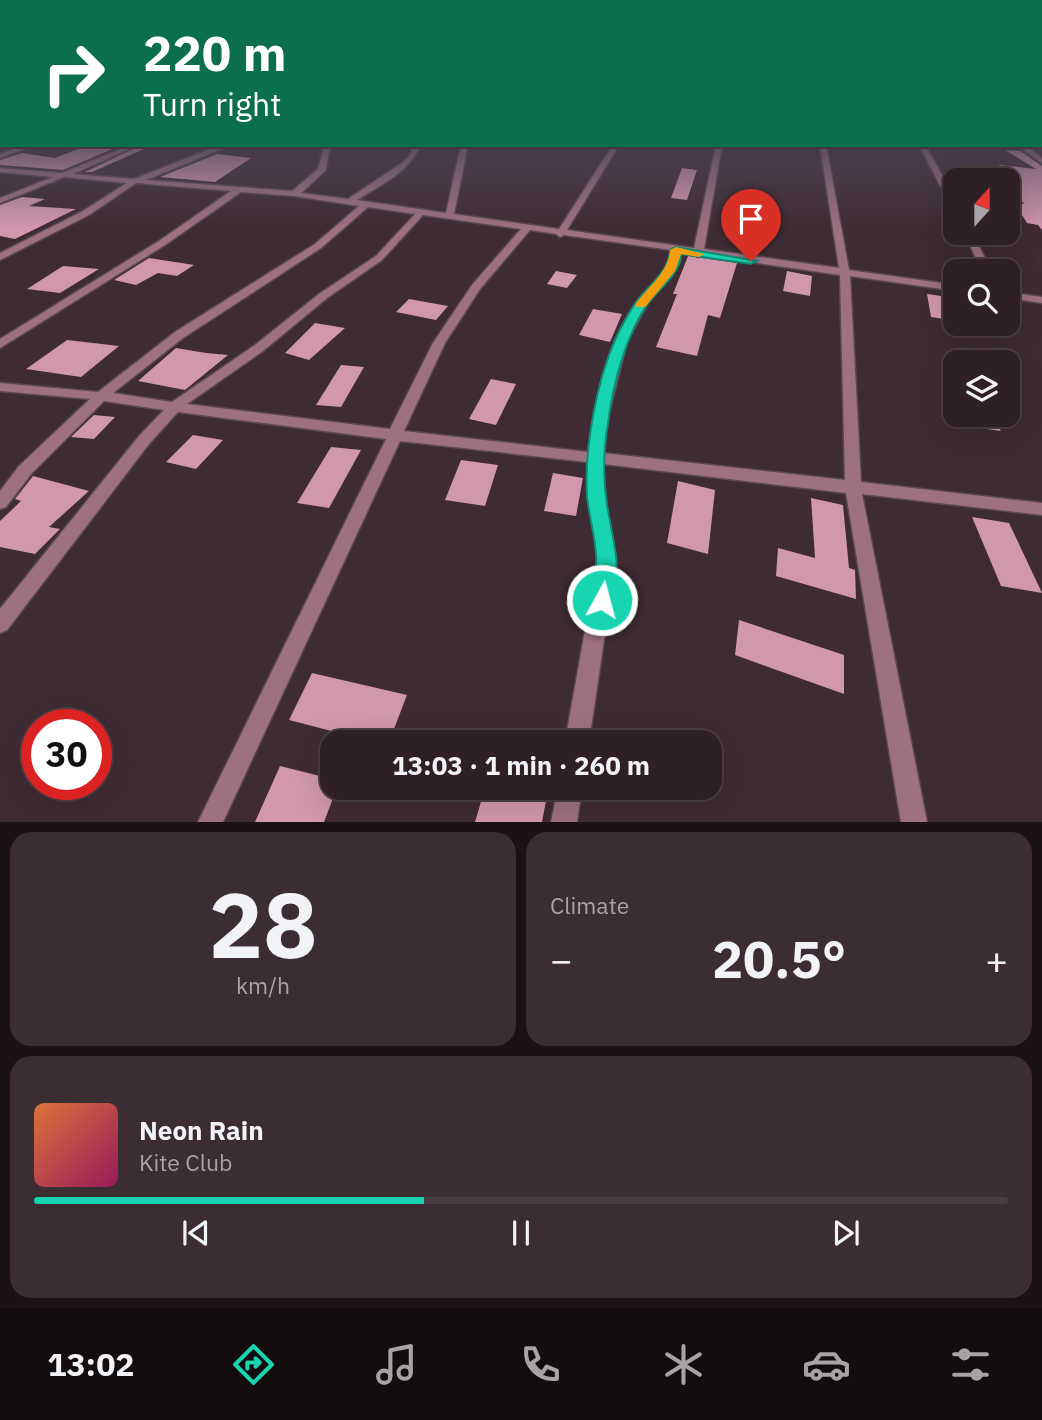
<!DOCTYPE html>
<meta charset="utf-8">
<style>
body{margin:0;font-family:"IBM Plex Sans",sans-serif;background:#3b2d32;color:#f1f3f6;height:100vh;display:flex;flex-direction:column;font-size:26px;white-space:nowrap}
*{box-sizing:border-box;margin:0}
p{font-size:23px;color:#a7a3a7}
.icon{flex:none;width:38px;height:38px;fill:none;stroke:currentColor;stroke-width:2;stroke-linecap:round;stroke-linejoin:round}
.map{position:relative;height:822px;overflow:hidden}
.panel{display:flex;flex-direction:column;gap:10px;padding:10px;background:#1a1215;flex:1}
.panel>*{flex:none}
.hud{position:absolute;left:0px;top:0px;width:1043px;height:147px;box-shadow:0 7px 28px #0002,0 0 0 2px #4a3e43;background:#0b6e4f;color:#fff;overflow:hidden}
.needle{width:46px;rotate:21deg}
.tools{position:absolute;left:943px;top:168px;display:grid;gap:14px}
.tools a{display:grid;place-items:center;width:77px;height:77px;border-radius:14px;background:#2f2026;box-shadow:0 7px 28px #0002,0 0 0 2px #4a3e43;font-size:35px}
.speed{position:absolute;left:21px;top:709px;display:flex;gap:14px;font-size:35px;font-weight:700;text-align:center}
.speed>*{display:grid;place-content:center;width:91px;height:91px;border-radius:50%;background:#2f2026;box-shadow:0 7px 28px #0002,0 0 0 2px #4a3e43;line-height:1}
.speed .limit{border:10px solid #d22;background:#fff;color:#111}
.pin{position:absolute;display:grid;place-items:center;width:60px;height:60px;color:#fff;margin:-72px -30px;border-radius:50% 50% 50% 0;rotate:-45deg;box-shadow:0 0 7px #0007}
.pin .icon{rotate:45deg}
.me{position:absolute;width:77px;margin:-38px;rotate:7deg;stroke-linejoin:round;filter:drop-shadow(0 0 5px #0008)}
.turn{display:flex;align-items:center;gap:24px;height:147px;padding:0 28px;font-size:32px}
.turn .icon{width:91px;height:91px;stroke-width:2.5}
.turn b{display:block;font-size:49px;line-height:60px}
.big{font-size:52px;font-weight:700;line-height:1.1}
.panel .widget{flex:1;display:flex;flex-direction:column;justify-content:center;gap:10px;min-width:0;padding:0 24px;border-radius:21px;background:#3b2d32}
.panel .dial{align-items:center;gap:0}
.dial b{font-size:91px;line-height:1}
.song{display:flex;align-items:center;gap:21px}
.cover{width:84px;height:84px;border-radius:10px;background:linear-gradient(135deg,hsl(20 70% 55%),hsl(330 70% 35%))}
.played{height:7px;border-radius:4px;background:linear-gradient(90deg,#18d5b2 40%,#4a3e43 40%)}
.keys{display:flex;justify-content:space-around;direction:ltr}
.heat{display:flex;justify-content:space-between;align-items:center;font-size:38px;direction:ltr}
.panel .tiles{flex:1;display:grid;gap:10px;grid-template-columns:1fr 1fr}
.widget:last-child{grid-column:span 2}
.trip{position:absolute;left:320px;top:730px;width:402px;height:70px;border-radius:21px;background:#2f2026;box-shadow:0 7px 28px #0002,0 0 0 2px #4a3e43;font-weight:700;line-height:70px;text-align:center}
.tabs{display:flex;height:112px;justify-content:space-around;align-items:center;background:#130d0f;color:#a7a3a7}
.tabs .icon{width:49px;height:49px}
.tabs .active{color:#18d5b2}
.tabs b{font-size:32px;color:#f1f3f6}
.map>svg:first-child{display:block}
</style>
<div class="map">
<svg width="1042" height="822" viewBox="0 0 1042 822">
<rect width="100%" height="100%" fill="#3f2b33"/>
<path fill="#d197ad" d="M88,145H122L63,170L0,165V160L22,153L55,158Z
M141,145H153L92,172H85Z
M1005,150L1020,151L1042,166V230L1038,225L1027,223L1014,202L1024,204L999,165L1036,169Z
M217,154L251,158L215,182L160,177Z
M682,168L697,170L687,200L671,198Z
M22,197L45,199L29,206L76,209L15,239L0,236V205Z
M688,256L737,263L720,318L708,315L697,356L656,347L677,294H673Z
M149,258L194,265L177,276L158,273L136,285L114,280Z
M63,266L99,269L60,293L27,289Z
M556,271L577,275L567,288L547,284Z
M787,271L812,276L810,296L783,291Z
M927,294L956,298V321L931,317Z
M409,299L448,306L436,320L396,312Z
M593,309L622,314L610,342L579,335Z
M315,323L345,328L309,360L285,353Z
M67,340L119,346L81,377L26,369Z
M176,348L206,353L228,355L185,390L138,381Z
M341,365L364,367L341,407L316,405Z
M491,379L516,384L496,425L469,419Z
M94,415L115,417L94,439L71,437Z
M953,415H991L1001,431L952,424Z
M193,435L223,440L196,469L166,462Z
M331,447L361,450L329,508L297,503Z
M461,460L498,465L485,506L445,500Z
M553,473L583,478L576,516L544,511Z
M33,476L89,491L49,527L60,529L35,554L0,547V521L21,501L15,499Z
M678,481L715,490L708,554L667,543Z
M811,498L843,505L849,568L855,570L856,599L776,576L778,548L815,558Z
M972,517L1009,523L1042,593L1001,586Z
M739,620L844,655V694L735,655Z
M312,673L407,695L389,742H374L289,720Z
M280,766L332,779V788H337L324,822H255Z
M485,788H501L546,801L542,822H475Z"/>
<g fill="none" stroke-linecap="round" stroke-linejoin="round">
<g stroke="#5a474f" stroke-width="3">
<path id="street" d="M0,124H2V128H0Z
M25,145H35L0,158V154Z
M130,145H139L73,174L134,179L221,145H231L146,180L292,191L318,169L324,145H330L326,170L301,193L348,199L402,163L409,157L414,145H420C410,172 380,185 357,200L446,213L459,154L462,145H468L454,214L559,229L613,145H619L567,230L694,248L716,145H722L704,249L839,268L820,145H826L849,270L956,285V291L850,276L861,482L1042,503V515L862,494L927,822H901L846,493L603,464L605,497L616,558L589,742H565L598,558L589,497L587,462L400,441L223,822H198L386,439L178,412L149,444L7,630L0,633V609L139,436L164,410L104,401L31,474L6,507L0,509V491L19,466L90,399L0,391V383L98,392L175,332L315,244L359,206L294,196L241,192L165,245L0,348V339L159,241L231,191L136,183L89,215L0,260V253L83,211L127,183L64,177L0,203V198L53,177L0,172V168L62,173ZM368,207L415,214L376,256L319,294L255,345L172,402L113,393L183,338L321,248ZM423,215L521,229L472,285L433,343L390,429L187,404L263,351L327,298L382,260ZM530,230L556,234L560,237L564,235L671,250C669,271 652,284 639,299C630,311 621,328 615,341C603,371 593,419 588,452L404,431L445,343L480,289ZM681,252L693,254L698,257L702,255L840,275L845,480L603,453L607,421L627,342L647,304L674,271L680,261Z
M919,145H925L956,200V210L952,208Z
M1017,145H1025L1042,158V163Z
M964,233H972L992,271H982Z
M1008,292L1042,297V303L1008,298Z
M558,788H582L577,822H551Z"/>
</g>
<use href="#street" fill="#9d7181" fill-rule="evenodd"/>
</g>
<linearGradient id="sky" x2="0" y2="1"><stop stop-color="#23181c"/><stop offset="0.5" stop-color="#524a5b"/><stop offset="1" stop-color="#524a5b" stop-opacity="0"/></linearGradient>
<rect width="1042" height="229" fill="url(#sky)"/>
<path fill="#18d5b2" stroke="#108a74" stroke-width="2" d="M676,247L757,261L751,264L681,254C681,273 660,288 649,302C626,334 613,384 608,423C604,447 603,473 606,497C610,533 626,572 610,607L602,610L594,607C587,591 598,572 596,555C595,535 589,516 587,497C584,450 596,383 615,340C621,327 628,314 636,302C648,285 669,273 670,250Z"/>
<path fill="#f59e0b" d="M676,247L704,254L699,257L681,254L675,271L645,307H636L635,305C647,288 669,272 670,250Z"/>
</svg>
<div class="tools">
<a><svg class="needle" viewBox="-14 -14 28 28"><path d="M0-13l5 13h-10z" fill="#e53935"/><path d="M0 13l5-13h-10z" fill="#a7a3a7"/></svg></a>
<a><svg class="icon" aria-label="search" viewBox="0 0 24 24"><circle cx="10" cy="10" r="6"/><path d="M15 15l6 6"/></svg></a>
<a><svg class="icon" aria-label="layers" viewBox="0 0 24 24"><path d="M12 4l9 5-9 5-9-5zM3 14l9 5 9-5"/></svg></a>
</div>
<div class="speed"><div class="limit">30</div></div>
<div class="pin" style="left:751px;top:261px;background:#d93025"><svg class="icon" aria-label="arrive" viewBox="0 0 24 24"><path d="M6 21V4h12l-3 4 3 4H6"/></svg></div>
<svg class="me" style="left:602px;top:600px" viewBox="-20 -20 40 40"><circle r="17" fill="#18d5b2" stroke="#fff" stroke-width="3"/><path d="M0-11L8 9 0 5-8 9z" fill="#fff"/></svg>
<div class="trip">13:03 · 1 min · 260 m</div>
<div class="hud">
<div class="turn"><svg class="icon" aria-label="right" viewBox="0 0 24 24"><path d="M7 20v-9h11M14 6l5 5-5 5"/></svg><div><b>220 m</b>Turn right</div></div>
</div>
</div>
<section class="panel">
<div class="tiles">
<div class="widget dial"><b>28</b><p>km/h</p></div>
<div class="widget"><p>Climate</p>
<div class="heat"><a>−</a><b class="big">20.5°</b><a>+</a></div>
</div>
<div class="widget">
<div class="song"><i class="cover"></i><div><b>Neon Rain</b><p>Kite Club</p></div></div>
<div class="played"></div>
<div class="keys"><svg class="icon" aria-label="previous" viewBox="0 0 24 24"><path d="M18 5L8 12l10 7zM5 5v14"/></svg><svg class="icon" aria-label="pause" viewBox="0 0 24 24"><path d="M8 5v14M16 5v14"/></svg><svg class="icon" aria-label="next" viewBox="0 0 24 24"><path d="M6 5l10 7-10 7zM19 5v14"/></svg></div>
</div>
</div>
</section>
<nav class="tabs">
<b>13:02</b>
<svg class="icon active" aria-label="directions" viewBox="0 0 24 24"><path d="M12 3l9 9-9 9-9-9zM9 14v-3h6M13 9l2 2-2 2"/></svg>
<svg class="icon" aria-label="music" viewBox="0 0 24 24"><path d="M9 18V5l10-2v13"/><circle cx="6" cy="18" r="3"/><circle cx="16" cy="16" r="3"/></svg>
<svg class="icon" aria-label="phone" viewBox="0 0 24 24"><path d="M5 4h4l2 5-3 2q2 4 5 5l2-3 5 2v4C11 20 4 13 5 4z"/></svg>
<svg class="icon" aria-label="climate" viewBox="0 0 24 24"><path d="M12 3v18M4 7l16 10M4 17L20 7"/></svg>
<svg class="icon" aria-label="car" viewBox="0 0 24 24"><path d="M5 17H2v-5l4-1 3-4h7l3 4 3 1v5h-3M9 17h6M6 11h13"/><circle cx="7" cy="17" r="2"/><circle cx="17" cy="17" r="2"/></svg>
<svg class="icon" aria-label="filters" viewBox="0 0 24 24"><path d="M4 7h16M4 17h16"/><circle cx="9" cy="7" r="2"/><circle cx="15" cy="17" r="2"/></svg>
</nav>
